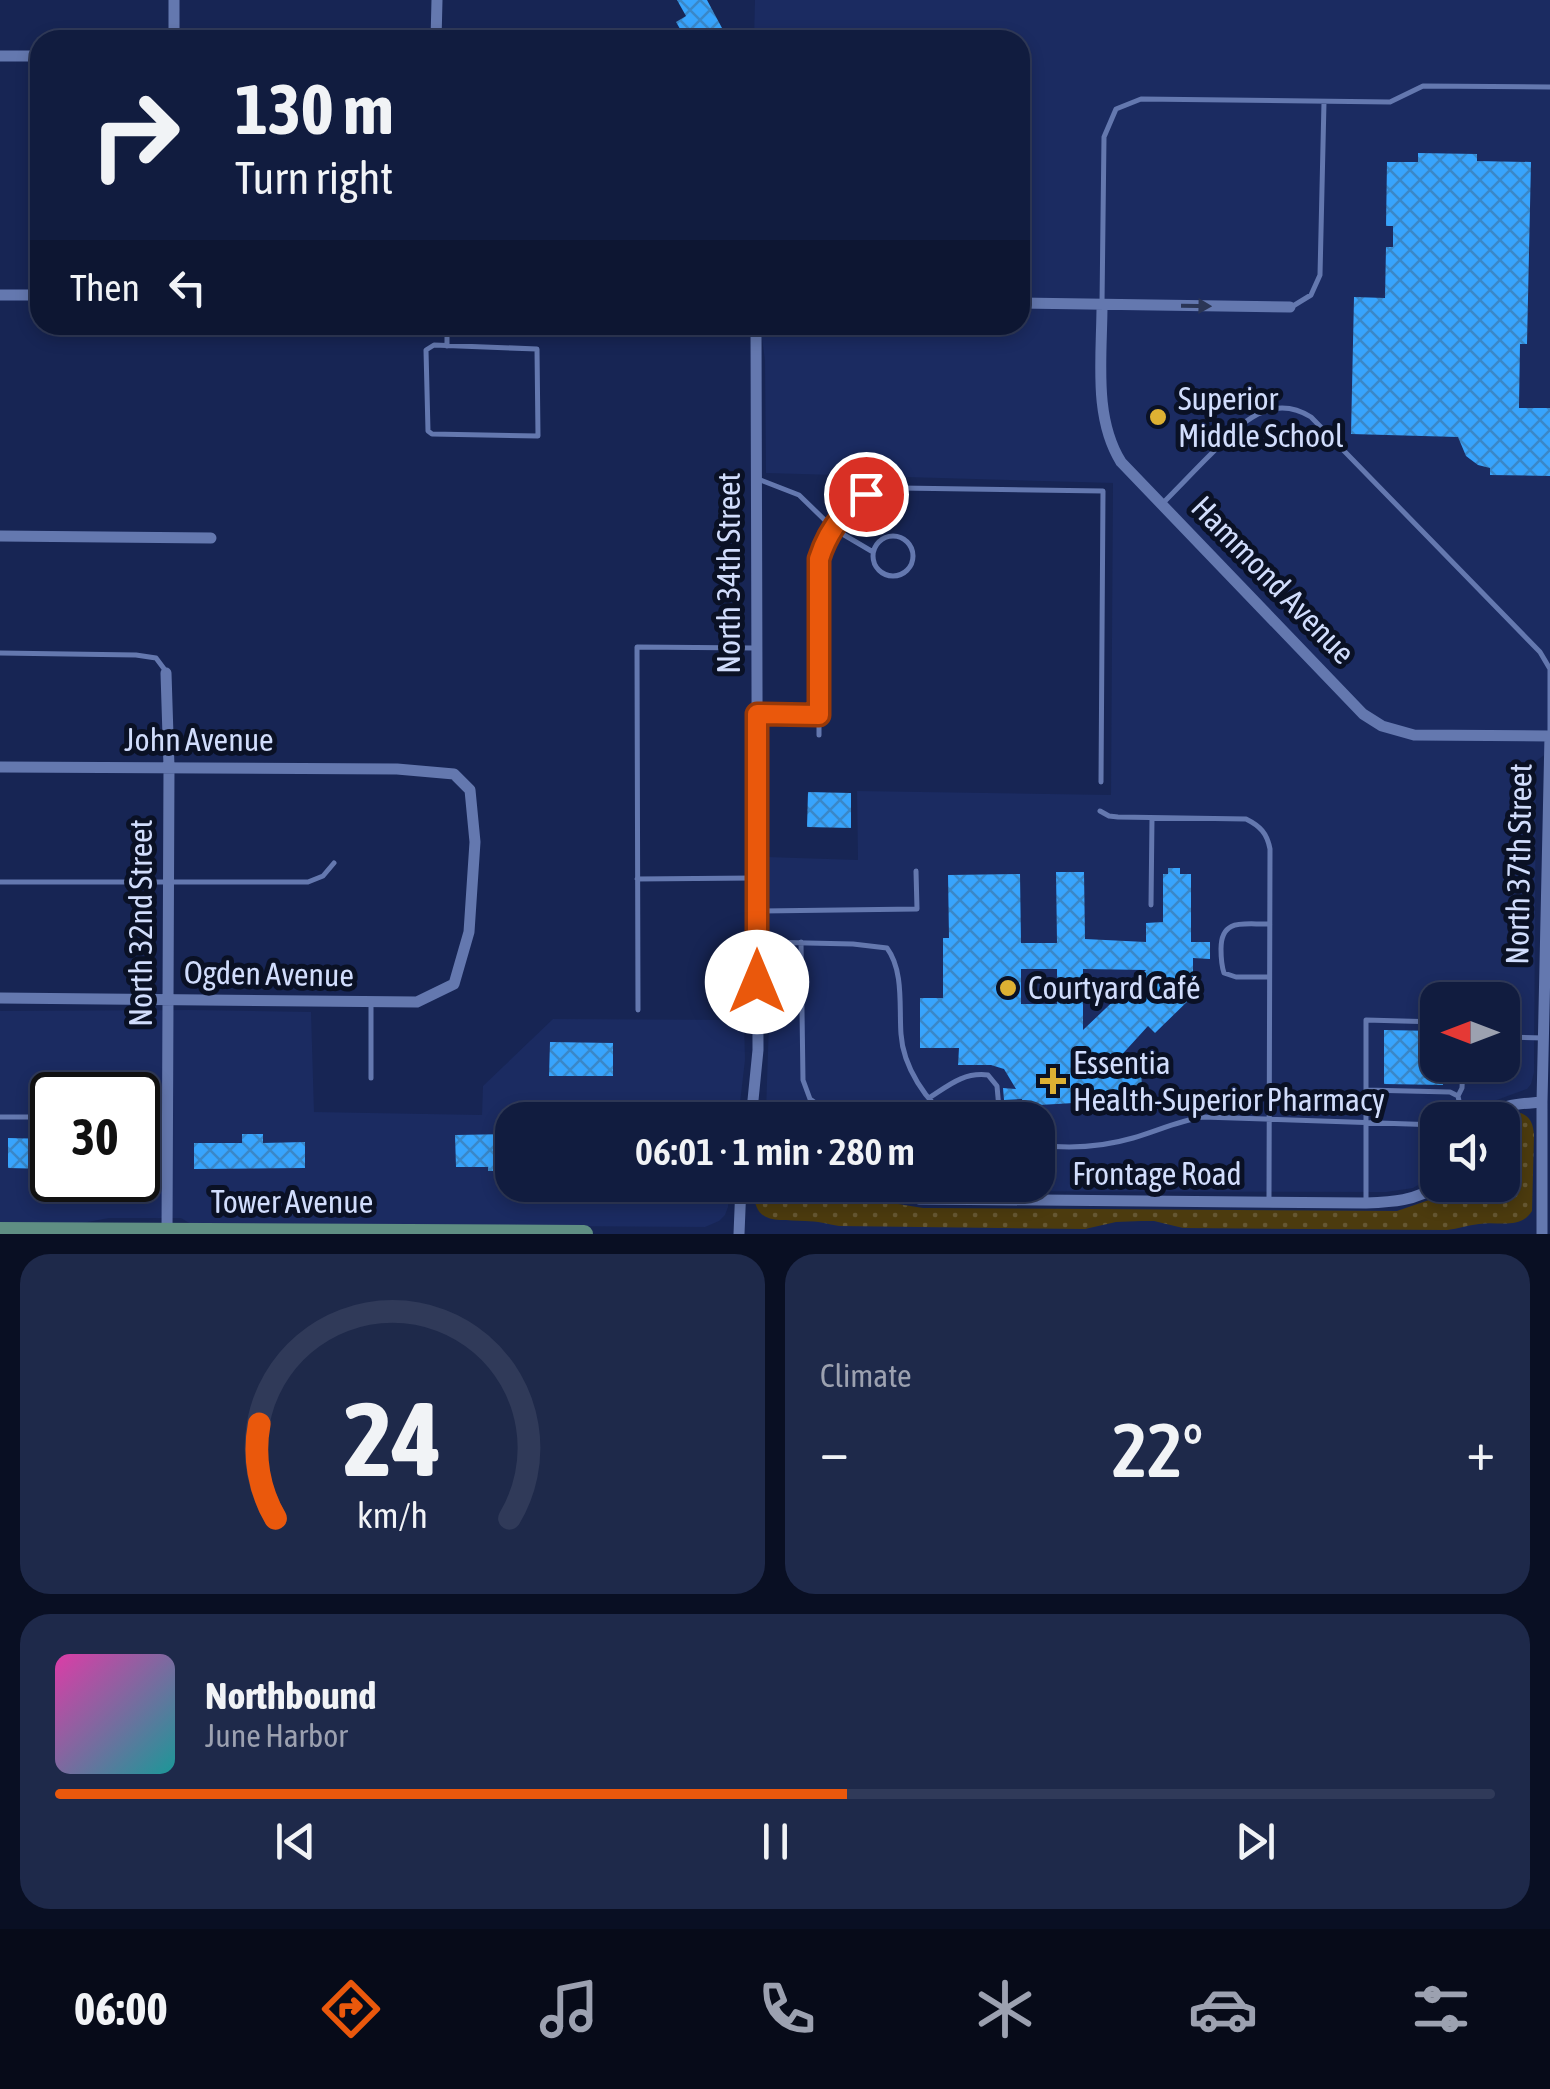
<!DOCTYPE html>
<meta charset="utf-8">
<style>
body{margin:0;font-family:"Asap Condensed",sans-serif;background:#1e294a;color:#f1f3f6;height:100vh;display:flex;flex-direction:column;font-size:38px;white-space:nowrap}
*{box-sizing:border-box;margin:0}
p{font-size:32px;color:#9ca1b0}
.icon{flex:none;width:55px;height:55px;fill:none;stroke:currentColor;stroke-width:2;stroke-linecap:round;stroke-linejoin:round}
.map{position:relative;height:1234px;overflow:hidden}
.details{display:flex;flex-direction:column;gap:20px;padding:20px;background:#090f23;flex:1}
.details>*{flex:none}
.guide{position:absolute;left:30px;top:30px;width:1000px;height:305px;border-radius:30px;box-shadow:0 5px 15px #0003,0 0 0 2px #303a59;background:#111c3f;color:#f1f3f6;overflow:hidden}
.needle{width:65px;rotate:270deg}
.buttons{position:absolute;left:1420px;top:982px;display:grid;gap:20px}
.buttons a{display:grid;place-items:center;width:100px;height:100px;border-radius:20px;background:#111c3f;box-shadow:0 5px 15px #0003,0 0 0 2px #303a59;font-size:50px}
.speed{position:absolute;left:30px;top:1072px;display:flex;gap:20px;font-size:50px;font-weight:700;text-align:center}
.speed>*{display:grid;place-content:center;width:130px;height:130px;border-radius:50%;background:#111c3f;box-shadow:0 5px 15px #0003,0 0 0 2px #303a59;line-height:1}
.speed .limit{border:5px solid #111;border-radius:15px;background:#fff;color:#111}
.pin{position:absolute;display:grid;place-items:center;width:85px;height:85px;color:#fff;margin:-42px;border:5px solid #fff;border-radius:50%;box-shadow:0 2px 10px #0007}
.me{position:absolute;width:110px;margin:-55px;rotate:0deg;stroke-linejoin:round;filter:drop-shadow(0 0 8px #0008)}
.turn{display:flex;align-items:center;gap:35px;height:210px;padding:0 40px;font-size:45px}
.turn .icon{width:130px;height:130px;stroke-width:2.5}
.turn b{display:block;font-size:70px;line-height:85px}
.then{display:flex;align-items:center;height:95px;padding:0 40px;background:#0003;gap:20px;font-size:38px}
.big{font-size:75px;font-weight:600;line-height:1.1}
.details .card{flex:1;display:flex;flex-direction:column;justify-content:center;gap:15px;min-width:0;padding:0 35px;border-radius:30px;background:#1e294a}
.details .dial{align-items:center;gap:0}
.dial svg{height:260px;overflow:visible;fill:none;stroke:#303a59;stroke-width:7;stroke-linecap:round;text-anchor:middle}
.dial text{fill:#f1f3f6;stroke:none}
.song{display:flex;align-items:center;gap:30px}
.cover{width:120px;height:120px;border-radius:15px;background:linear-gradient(135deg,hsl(320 70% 55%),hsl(180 70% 35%))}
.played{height:10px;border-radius:5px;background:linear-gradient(90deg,#ea580c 55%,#303a59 55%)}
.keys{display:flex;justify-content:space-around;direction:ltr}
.heat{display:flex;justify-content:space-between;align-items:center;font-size:55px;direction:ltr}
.details .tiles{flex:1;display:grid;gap:20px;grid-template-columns:1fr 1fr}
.card:last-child{grid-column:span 2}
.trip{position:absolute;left:495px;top:1102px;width:560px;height:100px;border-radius:30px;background:#111c3f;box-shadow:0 5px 15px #0003,0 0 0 2px #303a59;font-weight:600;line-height:100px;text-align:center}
.tabs{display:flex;height:160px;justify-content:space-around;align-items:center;background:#070b19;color:#9ca1b0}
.tabs .icon{width:70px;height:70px}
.tabs .current{color:#ea580c}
.tabs b{font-size:45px;color:#f1f3f6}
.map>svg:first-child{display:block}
</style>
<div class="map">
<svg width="1550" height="1234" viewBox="0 0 1550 1234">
<defs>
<pattern id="grass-dots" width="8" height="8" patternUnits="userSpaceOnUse" patternTransform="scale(2.5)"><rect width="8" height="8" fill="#4c3b0e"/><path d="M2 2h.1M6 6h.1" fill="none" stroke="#655732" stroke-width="1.8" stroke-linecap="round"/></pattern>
<pattern id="building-cross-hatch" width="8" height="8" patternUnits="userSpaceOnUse" patternTransform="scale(2.5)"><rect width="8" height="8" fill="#38a4fd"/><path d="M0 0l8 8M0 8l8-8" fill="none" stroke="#3a87c8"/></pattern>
</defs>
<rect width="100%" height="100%" fill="#172554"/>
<path fill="#1b2b61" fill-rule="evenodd" d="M755,0H1550V751L1536,761L1534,1072L1531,1084L1527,1089L1494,1101L1478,1112L1472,1120H1438L1437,1173L1425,1181L1413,1188L1386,1192L926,1191L897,1185H1038V1120H773L766,1111L769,1022L767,857L858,860L857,791L1111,795L1113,483L766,473L765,360L760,325H1020V40H754ZM1438,1000H1502V1065H1438Z
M189,1010L311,1012L314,1112L482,1115L483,1086L553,1019L744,1020L745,1060L738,1120H512V1185H730L728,1207L725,1215L719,1221L705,1227L191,1224L181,1218H109L72,1225L0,1223V1011ZM52,1095H138V1180H52Z"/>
<path fill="url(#grass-dots)" d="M1517,1112C1530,1115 1533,1123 1534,1135L1532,1211C1520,1230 1498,1221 1479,1224C1468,1225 1458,1229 1447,1230L1183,1228L1154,1221H1141L1116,1222L1085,1229L839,1226C828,1224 817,1221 805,1221C775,1219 752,1226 754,1185H859L892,1203L923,1208L1397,1211L1429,1200L1451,1185H1502V1120H1497Z"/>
<path fill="url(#building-cross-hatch)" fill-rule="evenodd" d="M677,0H707L722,28L705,38L701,30L686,39L676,22L686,16Z
M1418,153L1477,154V161L1531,162L1527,344H1520L1519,408H1550V476L1490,475V468L1478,465L1466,456L1458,437L1351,434L1354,297L1385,298L1386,247H1393V226H1386L1387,162H1418Z
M808,792L851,793V828L807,827Z
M1168,868H1180V874H1191V942H1210V959L1193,958V996L1155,1033L1148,1026L1117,1060L1140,1059L1143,1099L1022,1106V1099L1004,1100L1003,1088L1016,1089L1004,1069L991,1065H958L959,1048H920V998H943V938H949L948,875L1020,874L1021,943H1057L1056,872H1084L1085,939L1146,942V923L1163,922V874H1168ZM1021,969H1057V1004H1021ZM1083,969L1146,970L1083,1030Z
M1384,1030L1438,1031V1065H1443V1085L1384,1084Z
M550,1042L613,1043V1076H549Z
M242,1134H263V1143L305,1142V1168L194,1169V1143H242Z
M512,1134V1171H488V1167H456L455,1135Z
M8,1138L52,1139V1169L8,1168Z"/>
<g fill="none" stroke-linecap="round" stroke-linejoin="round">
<path stroke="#55638c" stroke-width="2.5" stroke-dasharray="8 8" stroke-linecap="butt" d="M796,1120L802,1108"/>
<path stroke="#6478af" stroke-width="5" d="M1102,304L1104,137L1116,109L1141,99L1390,102L1423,86L1550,87
M1293,306L1311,295L1320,275L1324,102
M447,325V346
M434,345L537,349L538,436L432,434L428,431L426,350Z
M758,479L799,495L834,529L873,552
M1163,503C1178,488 1193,472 1208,457C1236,429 1268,390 1311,417L1540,652L1550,669V733
M873 556a20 20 0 1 1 40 0a20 20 0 1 1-40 0Z
M0,653L136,655L156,658L165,670
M757,714L819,715
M819,735V559C826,536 844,504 867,494C877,490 889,489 900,488L1103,491L1101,782
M1100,811L1109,816L1118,817L1246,819C1260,826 1267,833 1270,849L1269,1199
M637,879L754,878
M0,882H308L323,876L334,863
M1151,905L1152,818
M758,911L917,909L916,871
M760,942L853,944L887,948C904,971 899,1007 901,1034C903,1066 926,1103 953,1120
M801,942L803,1080L810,1099L839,1120
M1269,977H1236L1224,973C1221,964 1221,958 1221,949C1221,917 1245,925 1270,924
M371,1003V1078
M638,1010L637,647L754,648
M1502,1037L1543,1038
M1366,1090L1450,1092L1458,1096L1463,1120
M1458,1096L1462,1088L1463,1065
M929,1098C949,1085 964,1072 988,1075L997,1086L1000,1120
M0,1117H52
M138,1118H166
M1038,1145C1070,1149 1102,1147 1133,1138C1157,1131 1178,1121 1203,1117L1438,1125
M1001,1185V1197
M1366,1200V1020L1438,1022"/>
<path stroke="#6478af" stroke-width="11" d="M174,40V0
M436,40L437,0
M0,56H40
M0,295H40
M1020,303L1290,307
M1102,305C1102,357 1093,417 1121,462L1363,714L1382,726L1414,735L1550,736L1542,1102V1234
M0,536L211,538
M166,673L169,767L167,1234
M0,767L397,769L454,774L470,790L475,842L469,932L454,984L417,1002L0,998
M751,1120L758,1050L756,325
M1485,1120C1502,1103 1519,1104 1542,1102
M875,1185L896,1194L920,1199L1366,1203C1392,1202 1416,1201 1438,1185
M739,1234L741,1185"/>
<path stroke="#5f8e83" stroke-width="18" d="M0,1231L584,1234"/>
</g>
<defs><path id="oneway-solid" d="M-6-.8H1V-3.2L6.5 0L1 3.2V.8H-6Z" transform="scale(2.5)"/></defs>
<use fill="#2a3555" href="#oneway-solid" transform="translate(1196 306) rotate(1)"/>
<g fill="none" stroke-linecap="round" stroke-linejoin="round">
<g stroke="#983908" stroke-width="25">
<path id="route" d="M757,982V714L819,715V559C827,533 844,510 866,494"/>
</g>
<use href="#route" stroke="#ea580c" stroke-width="18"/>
</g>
<g fill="#deb133" stroke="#0a1125" stroke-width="4">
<circle cx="1158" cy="417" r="10"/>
<circle cx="1008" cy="988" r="10"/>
<path d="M1048 1066h10v10h10v10h-10v10h-10v-10h-10v-10h10z"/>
</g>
<g text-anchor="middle" stroke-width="10" stroke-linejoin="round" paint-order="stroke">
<g font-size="32" fill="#d1ddfc" stroke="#0a1125" text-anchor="start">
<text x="1178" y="410">Superior<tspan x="1178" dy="37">Middle School</tspan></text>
<text x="1028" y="999">Courtyard Café</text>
<text x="1073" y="1074">Essentia<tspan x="1073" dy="37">Health-Superior Pharmacy</tspan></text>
</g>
<g font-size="32" fill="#d1ddfc" stroke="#0a1125">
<text transform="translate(729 573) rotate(-90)" y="11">North 34th Street</text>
<text transform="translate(1273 580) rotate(46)" y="11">Hammond Avenue</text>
<text x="199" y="751">John Avenue</text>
<text transform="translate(1519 864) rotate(-89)" y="11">North 37th Street</text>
<text transform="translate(141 923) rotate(-90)" y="11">North 32nd Street</text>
<text transform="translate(269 974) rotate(1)" y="11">Ogden Avenue</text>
<text x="1157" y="1185">Frontage Road</text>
<text x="292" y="1213">Tower Avenue</text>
</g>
</g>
</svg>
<div class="buttons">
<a><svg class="needle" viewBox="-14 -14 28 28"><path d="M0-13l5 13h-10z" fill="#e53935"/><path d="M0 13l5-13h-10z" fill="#9ca1b0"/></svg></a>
<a><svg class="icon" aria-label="sound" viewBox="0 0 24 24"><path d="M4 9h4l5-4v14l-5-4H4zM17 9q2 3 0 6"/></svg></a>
</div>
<div class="speed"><div class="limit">30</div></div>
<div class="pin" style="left:866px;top:494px;background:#d93025"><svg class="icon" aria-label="arrive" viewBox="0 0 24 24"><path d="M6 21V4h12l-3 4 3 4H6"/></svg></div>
<svg class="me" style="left:757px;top:982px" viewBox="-20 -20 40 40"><circle r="19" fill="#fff"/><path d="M0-13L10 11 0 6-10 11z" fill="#ea580c"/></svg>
<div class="trip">06:01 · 1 min · 280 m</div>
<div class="guide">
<div class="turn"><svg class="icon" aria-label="right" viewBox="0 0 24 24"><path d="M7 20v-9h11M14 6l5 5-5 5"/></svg><div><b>130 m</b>Turn right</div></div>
<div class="then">Then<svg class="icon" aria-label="left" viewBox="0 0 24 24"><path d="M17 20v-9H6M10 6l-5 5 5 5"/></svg></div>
</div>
</div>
<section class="details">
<div class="tiles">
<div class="card dial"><svg viewBox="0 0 100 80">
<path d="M14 69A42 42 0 1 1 86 69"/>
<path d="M14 69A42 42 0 0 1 9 40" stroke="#ea580c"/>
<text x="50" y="56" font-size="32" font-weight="700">24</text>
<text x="50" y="72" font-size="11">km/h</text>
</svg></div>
<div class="card"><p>Climate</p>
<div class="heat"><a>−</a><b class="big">22°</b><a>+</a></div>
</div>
<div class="card">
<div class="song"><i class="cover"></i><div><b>Northbound</b><p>June Harbor</p></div></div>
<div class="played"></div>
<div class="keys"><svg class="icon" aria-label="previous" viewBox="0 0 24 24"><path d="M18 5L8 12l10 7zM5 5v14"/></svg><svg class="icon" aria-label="pause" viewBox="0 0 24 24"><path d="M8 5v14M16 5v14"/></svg><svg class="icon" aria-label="next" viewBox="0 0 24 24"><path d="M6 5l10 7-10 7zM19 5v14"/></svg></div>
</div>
</div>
</section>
<nav class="tabs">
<b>06:00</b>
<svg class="icon current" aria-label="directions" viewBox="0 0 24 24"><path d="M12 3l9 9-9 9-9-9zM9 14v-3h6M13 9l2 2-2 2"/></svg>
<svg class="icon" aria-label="music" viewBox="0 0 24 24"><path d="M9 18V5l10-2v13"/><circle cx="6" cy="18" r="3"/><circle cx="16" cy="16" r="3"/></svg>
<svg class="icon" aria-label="phone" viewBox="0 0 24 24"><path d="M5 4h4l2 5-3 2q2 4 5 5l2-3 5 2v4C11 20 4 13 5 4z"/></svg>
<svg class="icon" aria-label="climate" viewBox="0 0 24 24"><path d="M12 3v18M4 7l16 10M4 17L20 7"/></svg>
<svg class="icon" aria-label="car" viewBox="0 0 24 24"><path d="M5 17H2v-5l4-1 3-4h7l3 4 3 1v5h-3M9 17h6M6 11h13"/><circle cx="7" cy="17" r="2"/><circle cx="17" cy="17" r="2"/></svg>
<svg class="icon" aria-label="filters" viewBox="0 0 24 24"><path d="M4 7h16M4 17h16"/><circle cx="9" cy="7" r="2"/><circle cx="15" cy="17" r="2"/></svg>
</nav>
